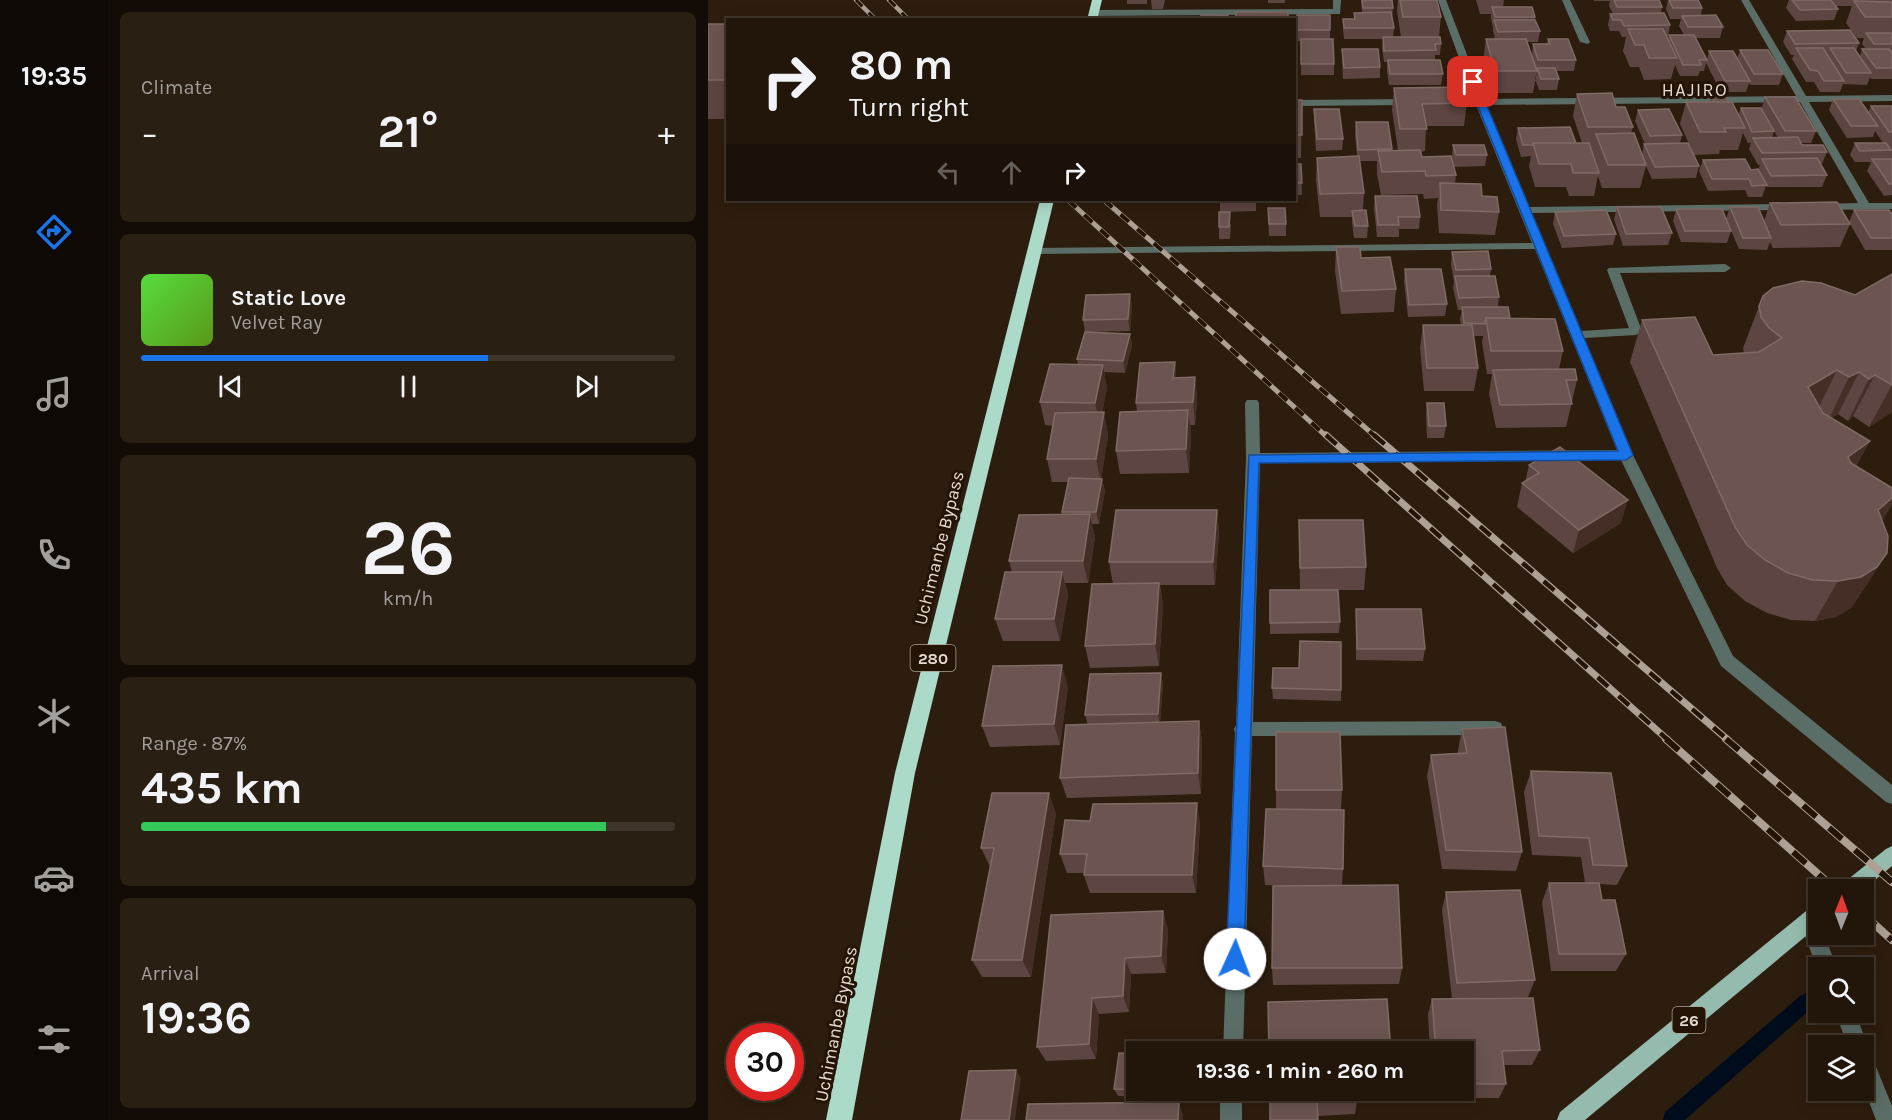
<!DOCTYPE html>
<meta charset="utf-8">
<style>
body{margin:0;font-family:Karla,sans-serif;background:#2a1f13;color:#f1f3f6;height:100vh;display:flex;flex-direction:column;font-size:22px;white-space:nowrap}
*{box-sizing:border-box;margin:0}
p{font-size:20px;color:#a29f9c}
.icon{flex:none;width:33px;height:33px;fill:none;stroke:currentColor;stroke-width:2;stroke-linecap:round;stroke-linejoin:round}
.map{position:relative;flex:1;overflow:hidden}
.sheet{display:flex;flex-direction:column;gap:12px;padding:12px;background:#130c06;width:600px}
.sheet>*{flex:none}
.banner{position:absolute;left:18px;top:18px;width:570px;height:183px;border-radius:0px;box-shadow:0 3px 15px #0003,0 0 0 2px #3f352b;background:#22160a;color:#f1f3f6;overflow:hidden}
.needle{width:39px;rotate:1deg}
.tools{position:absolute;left:1100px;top:879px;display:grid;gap:12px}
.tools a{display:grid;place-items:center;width:66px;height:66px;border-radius:0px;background:#22160a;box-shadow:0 3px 15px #0003,0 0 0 2px #3f352b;font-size:30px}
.speed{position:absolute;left:18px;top:1023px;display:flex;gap:12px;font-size:30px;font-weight:700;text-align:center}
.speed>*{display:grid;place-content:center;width:78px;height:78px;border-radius:50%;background:#22160a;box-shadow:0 3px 15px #0003,0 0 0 2px #3f352b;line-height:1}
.speed .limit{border:9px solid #d22;background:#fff;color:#111}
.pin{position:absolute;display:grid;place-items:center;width:51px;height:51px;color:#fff;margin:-26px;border-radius:12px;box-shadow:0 3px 9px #0006}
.me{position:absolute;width:66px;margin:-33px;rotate:2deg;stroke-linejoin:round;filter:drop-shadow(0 0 4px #0008)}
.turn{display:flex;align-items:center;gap:21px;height:126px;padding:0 24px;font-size:27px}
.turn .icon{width:78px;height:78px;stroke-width:2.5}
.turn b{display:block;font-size:42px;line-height:51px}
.lanes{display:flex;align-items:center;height:57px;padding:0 24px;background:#0003;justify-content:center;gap:30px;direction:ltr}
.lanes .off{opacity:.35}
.big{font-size:45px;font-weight:700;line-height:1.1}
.sheet .card{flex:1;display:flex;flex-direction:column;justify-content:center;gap:9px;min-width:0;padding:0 21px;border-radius:9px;background:#2a1f13}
.sheet .dial{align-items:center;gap:0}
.dial b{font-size:78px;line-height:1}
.song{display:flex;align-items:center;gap:18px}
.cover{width:72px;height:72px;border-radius:9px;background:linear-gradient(135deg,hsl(110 70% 55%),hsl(90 70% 35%))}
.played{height:6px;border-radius:3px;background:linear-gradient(90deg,#1a73e8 65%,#3f352b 65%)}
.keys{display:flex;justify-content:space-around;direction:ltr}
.heat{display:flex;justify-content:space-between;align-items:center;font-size:33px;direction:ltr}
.charge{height:9px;border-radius:4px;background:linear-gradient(90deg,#34c759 87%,#3f352b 0)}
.trip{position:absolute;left:418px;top:1041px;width:348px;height:60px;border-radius:0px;background:#22160a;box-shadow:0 3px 15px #0003,0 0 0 2px #3f352b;font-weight:700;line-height:60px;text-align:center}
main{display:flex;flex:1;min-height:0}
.tabs{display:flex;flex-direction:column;width:108px;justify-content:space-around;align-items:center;background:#0e0904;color:#a29f9c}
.tabs .icon{width:42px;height:42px}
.tabs .selected{color:#1a73e8}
.tabs b{font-size:27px;color:#f1f3f6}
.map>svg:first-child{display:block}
</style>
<main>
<nav class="tabs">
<b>19:35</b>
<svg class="icon selected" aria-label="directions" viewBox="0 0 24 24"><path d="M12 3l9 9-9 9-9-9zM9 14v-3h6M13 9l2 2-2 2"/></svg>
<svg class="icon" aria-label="music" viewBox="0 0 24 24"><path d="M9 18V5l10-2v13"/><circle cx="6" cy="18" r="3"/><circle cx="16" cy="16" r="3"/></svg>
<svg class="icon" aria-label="phone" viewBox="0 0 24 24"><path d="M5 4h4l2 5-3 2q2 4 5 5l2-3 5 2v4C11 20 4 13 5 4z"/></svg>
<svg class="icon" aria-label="climate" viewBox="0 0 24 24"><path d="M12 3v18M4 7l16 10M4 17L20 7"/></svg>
<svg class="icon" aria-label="car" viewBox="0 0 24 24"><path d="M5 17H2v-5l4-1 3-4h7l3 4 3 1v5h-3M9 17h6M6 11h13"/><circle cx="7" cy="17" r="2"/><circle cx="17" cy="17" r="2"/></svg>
<svg class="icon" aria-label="filters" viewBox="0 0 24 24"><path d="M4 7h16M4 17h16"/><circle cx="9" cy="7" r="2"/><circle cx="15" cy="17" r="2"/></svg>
</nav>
<section class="sheet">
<div class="card"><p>Climate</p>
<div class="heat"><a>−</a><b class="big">21°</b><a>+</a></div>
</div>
<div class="card">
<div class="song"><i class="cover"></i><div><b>Static Love</b><p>Velvet Ray</p></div></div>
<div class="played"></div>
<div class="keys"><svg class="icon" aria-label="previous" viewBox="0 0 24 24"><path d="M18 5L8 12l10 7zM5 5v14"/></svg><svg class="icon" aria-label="pause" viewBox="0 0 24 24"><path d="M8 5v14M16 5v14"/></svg><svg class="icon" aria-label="next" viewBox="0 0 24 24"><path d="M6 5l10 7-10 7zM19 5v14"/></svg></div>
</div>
<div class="card dial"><b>26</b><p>km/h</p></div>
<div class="card"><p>Range · 87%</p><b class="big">435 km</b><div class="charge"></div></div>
<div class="card"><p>Arrival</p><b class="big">19:36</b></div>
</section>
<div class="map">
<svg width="1184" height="1120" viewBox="0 0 1184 1120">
<rect width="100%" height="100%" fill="#2d1d0e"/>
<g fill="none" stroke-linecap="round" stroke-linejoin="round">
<path fill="#000b1b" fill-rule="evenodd" d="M1098,993L1104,996L1107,1002L1104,1008L977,1120H955L957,1112L1092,996Z"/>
<path fill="#5b6d67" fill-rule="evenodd" d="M625,0H633L632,14L385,16L381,13L385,10L625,9Z
M730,0H738L776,99L1088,96L1033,0H1041L1098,96L1184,95V101L1101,102L1161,203H1184V209L1112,210L1106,207L1112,204L1150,203L1092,102L778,105L821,207L1079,204L1085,207L1079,210L824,213L873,331L921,328L899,270L901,268L1017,264L1023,268L1017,272L912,273L934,331L928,335L876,338L925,455L1025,656L1184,785V804L1178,802L1013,666L913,460L552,463L545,722L787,721L793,723L795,728L793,733L787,735L544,736L535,1052H515L527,733L526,729L528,725L538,458L537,403L539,400H549L551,403L552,453L909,450L827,249L326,254L320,251L326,248L824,243L768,105H739L734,102L739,99H766Z
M854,0H862L882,42L880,44L872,42Z
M586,100L703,99L708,102L703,105L586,106Z
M1101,912L1108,914L1110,934H1116L1129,968H1110V970L1091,921L1094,914Z
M1127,1012H1147L1160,1046L1159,1050L1162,1052L1184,1106V1120H1168L1155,1086V1046H1140Z
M512,1090H534V1120H512Z"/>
<path fill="#94bbad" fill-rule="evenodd" d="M1184,846V866L1155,890H1132L1134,884L1178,849Z
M1110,905V926L877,1120H849L852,1112L1103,907Z"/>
<path fill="#abdac9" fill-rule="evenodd" d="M384,0H394L389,20H379Z
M332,200H346L207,773L144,1120H118L187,773Z"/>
<g stroke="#ada095" stroke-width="4.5">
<path id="rail-far3" d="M148,0L168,20
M181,0L201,20"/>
</g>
<g stroke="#ada095" stroke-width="5">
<path id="rail-far2" d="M360,200L619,437
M396,200L668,437"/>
</g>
<g stroke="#ada095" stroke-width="7">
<path id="rail-far1" d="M618,435L960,740
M666,435L1020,740"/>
</g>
<g stroke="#ada095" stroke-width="8">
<path id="rail" d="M958,739L1128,890
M1018,739L1184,882
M1155,914L1184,940"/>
</g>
<use href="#rail-far3" stroke="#231405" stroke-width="3" stroke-dasharray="9" stroke-linecap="butt"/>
<use href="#rail-far2" stroke="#231405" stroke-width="4" stroke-dasharray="11" stroke-linecap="butt"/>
<use href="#rail-far1" stroke="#231405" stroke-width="4.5" stroke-dasharray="14" stroke-linecap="butt"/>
<use href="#rail" stroke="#231405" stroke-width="6" stroke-dasharray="17" stroke-linecap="butt"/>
</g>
<path fill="#5d4541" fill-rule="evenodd" d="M419,0H439V4H419Z
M443,0H457L455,9H444Z
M560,0H577V3H560Z
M653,0H684L685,8L684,18L686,28L685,37H693L689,11L690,0H729L733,17L731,37L733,44L732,55H727V60L735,74L733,85H681L679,71V62H676L674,48L675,39H636L635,30V19H646V13H654Z
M768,0H796L795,7L827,17V20L832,31L830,42H819L824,56L825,44H839L840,39L868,60L866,71H848L851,79L849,90H831L827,79L829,71L825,93H784L775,61L778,39H787L785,31V28L783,18V14H772Z
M886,0H952L954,7L953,13L962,25L960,36H959L960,39L961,35H976L971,26L973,19H962L958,9L960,0H990L994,8L993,15L1015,27L1012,38H988L999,59L1001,51L1029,59L1032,50L1075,74L1071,85H1043L1041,83L1038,92H1013L998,63L996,71H992L990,76H972L967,65L963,79L936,80L931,67H922L915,51L918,37H914L911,31H902L900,25L902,14H905L901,6L902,1H886Z
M1081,0H1123L1130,9L1126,20L1088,21L1078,8Z
M1124,0H1184V79H1163L1162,77L1159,85L1135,84L1132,92H1112L1106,82H1098L1084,59L1086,55H1083L1075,42L1079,31L1151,43L1148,51L1152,56L1154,49H1158L1154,44L1156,38H1149L1138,23L1144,6H1128Z
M589,15H622V39L626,64V75H593V41H589Z
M0,24H20V119H0Z
M634,49L672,67V78L635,79L634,60Z
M686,88L759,103L756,126H718L717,151L713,152L714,157L748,175L747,183L774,196L791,212L787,235L731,233L729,205L730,198L716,199L715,194L673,195L669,174V161H652L656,193L655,210L660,226L659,238H646L644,223V217H612L608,180L609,158L649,156L647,134L648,122H680L684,151L690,150L684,110Z
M869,94L908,107L925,127L923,133L934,154L936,144H937L927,121L930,110L974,135L972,143L991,166L988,178L944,179L938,166L932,188H894L890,176L886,196H861L858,187H827L821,166L823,156L813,157L808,139L810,128L868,143H874L865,116Z
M1004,97L1020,102L1030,115L1033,108H1054L1057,97L1108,131L1103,143H1093L1094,145L1119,152L1114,164H1112L1119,175L1114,187H1059L1058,186L1054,197H1040L1037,190L1000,191L991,171L995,160L1043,170H1050L1052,165H1050L1041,149L1043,143H1040L1035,133L1030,150H1012L1011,154L986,155L972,124L978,102H1002ZM1058,116L1070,138H1064L1066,131Z
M1125,99L1160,113L1163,106H1184V195L1176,196L1159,171L1163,162H1147L1142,155L1147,143H1175L1167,131L1165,137L1139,138L1121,110Z
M586,100H594L593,158H586Z
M606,109L635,139L634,150L608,151L606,121Z
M745,145L779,155L777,166L746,167L744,157Z
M586,164H593L594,195H586Z
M667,196L712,217L711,229H691V237H669L666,208Z
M512,200H548V211L512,212Z
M1062,203L1142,224L1132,247L1065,248L1062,242L1059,250L1031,249L1018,219L1022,207L1056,221Z
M909,207L964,233L960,245L915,246L906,219Z
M560,208L578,224V236H561Z
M968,209L1023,231L1019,243L973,242L965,221Z
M1146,210L1184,214V250H1157L1141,222Z
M847,212L908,234L905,245L854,248L845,224Z
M523,224L522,239H511V227Z
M628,247L653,258L688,289L686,312L633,314L627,271Z
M744,252L783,269L782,276L791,297L790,307L802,318L855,351L851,369L869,380L858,427L788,428L781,394L784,374H779L774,342L775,336H765L770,368L766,391H716L712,348L715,325H753L752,319L754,310H750L745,288L746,282L743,264Z
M697,269L739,304L737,316L700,317L696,281Z
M1184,274V412L1161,427L1145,416L1140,421L1130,414L1123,418L1162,441L1148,466L1184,488V504L1174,521L1179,553L1144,607L1128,617L1107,621L1083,620L1059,613L1037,601L1019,585L1009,568L922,362L934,320L1005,355L1036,353L1035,348L1055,296L1147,295Z
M422,294L424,306L422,331L377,332L375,320Z
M422,334L424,346L417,373L396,372L399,388L394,412H396L400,436L393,479H394L397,491L391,524H384L387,537L380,583H357L360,595L352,641H295L287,619L304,572L301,561L354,514V512L360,482H344L339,459L345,426L337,425L332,402L370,364L369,359Z
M467,362L468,378L487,377L489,400L487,425H482L483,434L481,473L412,474L408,451L429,412L428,403Z
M719,403L738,426L736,438H719L718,415Z
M821,465L913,523L865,553L809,507L814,483L817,482Z
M509,510L511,533L507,585H452L455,605L451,666L382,668L377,646L405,584L401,562Z
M591,520L658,567L656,590H630L632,622L631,633L562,634V623L592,590Z
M648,609L717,649L715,661L648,660Z
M453,673L455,684L452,722L491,721L494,742L493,794L359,798L352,778L380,725L377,715Z
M360,686L352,745L282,747L274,726Z
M564,688L633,690V701L565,699Z
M754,729L814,852L808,871L734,869L719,776L723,755L750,753V750Z
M823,771L919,866L909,885L891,884L894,900L918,954L908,971H843L834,902L841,883H877L873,857L824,855L816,792Z
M568,790H634L633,810L635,869L634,886L694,968L691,984L565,985L564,968L589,886L557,885L555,866L568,809Z
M348,813L323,977H274L264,960L282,867L273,848Z
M492,823L488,893H382L376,875V873H359L352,854Z
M738,892L827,980L820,997L768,998L832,1050L824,1065H796L798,1084L791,1098H726L725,1090H756V1052H722L720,1014L724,999H744L734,910Z
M343,915L460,929L458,973L423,974L421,1012L391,1014L388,1059L338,1061L329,1047Z
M429,1054V1090H470L469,1099L410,1096L406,1089Z
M562,1090L649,1101L647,1114L610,1116Z"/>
<path fill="#442e26" d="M422,294L424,306L422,331L420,319Z
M422,334L424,346L417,373L415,361Z
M467,362L469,386L465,378Z
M395,365L399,388L392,426L387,403Z
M1129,370L1109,411L1100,387Z
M1151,372L1130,414L1121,419L1141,377Z
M1167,375L1145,416L1140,421L1161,379Z
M487,377L489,400L487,425L485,402Z
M1184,381V412L1161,427L1184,385Z
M480,410L483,434L481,473L478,449Z
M396,412L400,436L393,482L388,459Z
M1162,441L1139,482L1140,457Z
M394,479L397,491L391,524L388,512Z
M1184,498V504L1167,534L1170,510Z
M920,500L913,523L865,553L871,530Z
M509,510L511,533L507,585L505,562Z
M382,514L387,537L380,583L375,561Z
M1179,553L1144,607L1128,617L1107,621L1130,581Z
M354,572L360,595L352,641L346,619Z
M451,583L455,605L451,666L447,644Z
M354,665L360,686L352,745L346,724Z
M453,673L455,684L452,725L450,714Z
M491,721L494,742L493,794L490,773Z
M341,793L348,813L323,977L314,960Z
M489,803L492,823L488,893L484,875Z
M455,911L460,929L458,973L453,956Z
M417,958L423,974L421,1012L415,996Z
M384,998L391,1014L388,1059L381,1044Z
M308,1070L313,1078L307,1120H301Z
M467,1090H470L469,1099L467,1092Z
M471,1102L475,1115V1120H470Z"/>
<path fill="#6c5550" stroke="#7f6a64" stroke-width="1.5" d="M654,0H684L685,8H655Z
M692,0H729L733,17H695Z
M906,0H951L954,7H909Z
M961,0H990L994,8H965Z
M1084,0H1123L1130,9L1092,10Z
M1146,1L1184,2V17H1157Z
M784,7H824L827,17H787Z
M528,12H580V20H527Z
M683,12L686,28H636L635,19H647L646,13Z
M956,13L962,25L916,26L913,20H905L902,14Z
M493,15H520V20H493Z
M589,15H622V30H589Z
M1008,15L1015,27H980L974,16Z
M430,17H462V20H430Z
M786,20H827L832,31L790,32Z
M0,24H20V80H0Z
M920,29H955L969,58H941L936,45H927Z
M1142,30L1151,43L1087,44L1079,31Z
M1158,33H1184V44H1166Z
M961,35H986L999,60H991L993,65H975Z
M675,37H732L733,44H727L728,50L676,51Z
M593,39H625L626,64H593Z
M778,39H818L829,71H787Z
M840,39H860L868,60H830L825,44H842Z
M1088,48H1115L1136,81H1116L1110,71L1102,70Z
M1122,48H1146L1163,73H1138Z
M634,49H670L672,67L636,68Z
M1154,49H1181L1184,53V68H1168Z
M1032,50H1060L1075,74H1046Z
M1001,51H1025L1042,81H1017Z
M680,60H732L735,74H682Z
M829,68H847L851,79H833Z
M755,87L759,103L714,104L719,129H692L686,88Z
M904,93L908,107H917L925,127H880L869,94Z
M1004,97H1018L1020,102H1006Z
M1057,97H1087L1108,131H1077Z
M1125,99H1151L1170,126H1143Z
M586,100H594V135H586Z
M978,102H1024L1037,128H1016L1018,132H992Z
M1163,106H1184V132H1181Z
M1033,108H1053L1066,131L1044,132Z
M606,109H631L635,139H609Z
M961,109L974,135L942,136L930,110Z
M648,122H680L684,149L650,150Z
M862,127L868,143H825L826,145H815L810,128Z
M926,133L938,165H900L888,134Z
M1090,137L1094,145H1115L1119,152L1054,153L1045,138Z
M825,143H881L891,173H865L863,164H831Z
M980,143L991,166L947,167L936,144Z
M1147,143H1178L1183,150L1152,151Z
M745,145H776L779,155H748Z
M712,150L714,157L743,156L748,175L718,176L717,171L674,172L670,151Z
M651,156L656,193L612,194L609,158Z
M1109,158L1119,175L1063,176L1054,159Z
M1037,159L1043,170L1050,169L1059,185L1044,186L1041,179H1004L995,160Z
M1164,159H1184V184H1181Z
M586,164H593L594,183H586Z
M732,183L773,184L774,196L789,197L791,212L733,210Z
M667,196H709L712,217H690L691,225H670Z
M1129,202L1142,224L1073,225L1062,203Z
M909,207H953L964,233L918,234Z
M1022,207H1050L1063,238H1035Z
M560,208H577L578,224H561Z
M968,209H1014L1023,231H977Z
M658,210L660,226H647L644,211Z
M898,210L908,234L856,236L847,212Z
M1146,210H1181L1184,214V238H1163Z
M511,212H522L521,227H511Z
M628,247H652L653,258L682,257L688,289L634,291Z
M780,251L783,269L748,270L744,252Z
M697,269H733L739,304L701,305Z
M1184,274V385L1167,375L1161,379L1151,372L1141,377L1129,370L1100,387L1115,413L1162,441L1140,457L1143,463L1184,488V498L1170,510L1180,536L1179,553L1169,567L1153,577L1130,581L1105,580L1080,573L1057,560L1039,545L1027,527L934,320L987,317L1005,355L1051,352L1074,338L1061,328L1053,317L1051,306L1055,296L1065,288L1094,281L1113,283L1147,295Z
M747,276H787L791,297L751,298Z
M422,294L420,319L375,320L378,295Z
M754,307H800L802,318H778L777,324L756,323Z
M778,318L847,319L855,351H783Z
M715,325H764L770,368H719Z
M377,332L422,334L415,361L369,359Z
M467,362L465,378L487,377L485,402L428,403L432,363Z
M342,364L395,365L387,403L332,402Z
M867,369L869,380H858L864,404L792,405L785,370Z
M719,403H736L738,426H721Z
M480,410L478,449L408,451L412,412Z
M396,412L388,459H339L347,413Z
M852,447L920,500L871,530L814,483L831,473L821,465Z
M361,478L394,479L388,512H354Z
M408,510H509L505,562H401Z
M382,514L375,561H301L311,515Z
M591,520H655L658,567L592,568Z
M297,572H354L346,619H287Z
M451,583L447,644L377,646L384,584Z
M562,590H630L632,622L562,623Z
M648,609H713L717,649H649Z
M592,641L633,642V690L564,688L565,668H591Z
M354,665L346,724L274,726L285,666Z
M453,673L450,714L377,715L382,674Z
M491,721L490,773L352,778L358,725Z
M797,727L814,852L738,850L723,755L759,753L754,729Z
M568,732H632L634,790H568Z
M823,771L903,773L919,866L885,865L881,838L831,836Z
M284,793H341L314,960H264L286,848H273Z
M489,803L484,875H376L379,854H352L357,820L382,821L385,804Z
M558,809L636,810L635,869L555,866Z
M841,883H891L894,900H907L918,954H851Z
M690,885L694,968H564L565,886Z
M812,890L827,980L749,983L738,892Z
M455,911L453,956L417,958L415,996L384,998L381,1044L329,1047L343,915Z
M825,998L832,1050L794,1051L798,1084H756V1052H728L724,999Z
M679,999L683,1052H561L560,1002Z
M411,1053L429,1054V1090L406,1089Z
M308,1070L301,1120H253L261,1071Z
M441,1090H467V1092Z
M562,1090H649V1101L609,1102L610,1120H562Z
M471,1102L470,1120H318L320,1104Z"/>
<path fill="#1a73e8" stroke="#114b97" stroke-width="1.5" d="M765,79L769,82L925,455L918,460L551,463L536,959L534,966L527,968L521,966L518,959L541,455L910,451L760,82Z"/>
<g text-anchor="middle" stroke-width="6" stroke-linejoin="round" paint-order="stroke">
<g fill="#231405" stroke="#ac9f94" stroke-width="1.5">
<rect x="202.5" y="645" width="45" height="26" rx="4.5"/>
<rect x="964.5" y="1007" width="33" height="26" rx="4.5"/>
</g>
<g font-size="16" font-weight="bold" fill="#e6dbd1">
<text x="225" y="664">280</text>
<text x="981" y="1026">26</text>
</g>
<g font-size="18" letter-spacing="1.5" fill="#e6dbd1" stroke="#231405">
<text x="987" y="96">HAJIRO</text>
</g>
<g font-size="18" fill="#e6dbd1" stroke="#231405">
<text transform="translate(231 548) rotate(-76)" y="6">Uchimanbe Bypass</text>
<text transform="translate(128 1024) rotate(-79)" y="6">Uchimanbe Bypass</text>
</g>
</g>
</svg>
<div class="tools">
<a><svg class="needle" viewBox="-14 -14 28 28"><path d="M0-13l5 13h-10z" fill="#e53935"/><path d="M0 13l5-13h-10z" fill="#a29f9c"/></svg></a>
<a><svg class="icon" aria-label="search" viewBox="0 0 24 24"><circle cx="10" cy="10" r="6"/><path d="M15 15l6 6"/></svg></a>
<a><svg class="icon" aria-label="layers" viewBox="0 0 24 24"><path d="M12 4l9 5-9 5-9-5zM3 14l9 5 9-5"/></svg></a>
</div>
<div class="speed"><div class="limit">30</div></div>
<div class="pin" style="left:765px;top:82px;background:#d93025"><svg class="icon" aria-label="arrive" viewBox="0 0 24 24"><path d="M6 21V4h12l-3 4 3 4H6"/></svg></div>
<svg class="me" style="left:527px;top:959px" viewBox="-20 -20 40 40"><circle r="19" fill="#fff"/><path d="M0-13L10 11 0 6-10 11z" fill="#1a73e8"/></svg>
<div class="trip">19:36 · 1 min · 260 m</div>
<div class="banner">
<div class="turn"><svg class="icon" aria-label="right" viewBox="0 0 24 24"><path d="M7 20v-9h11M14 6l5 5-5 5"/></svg><div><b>80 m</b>Turn right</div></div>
<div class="lanes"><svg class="icon off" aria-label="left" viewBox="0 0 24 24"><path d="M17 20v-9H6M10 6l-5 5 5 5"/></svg><svg class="icon off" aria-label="ahead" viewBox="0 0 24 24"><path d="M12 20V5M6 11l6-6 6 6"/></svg><svg class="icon" aria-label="right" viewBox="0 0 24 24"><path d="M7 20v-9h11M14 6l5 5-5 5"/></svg></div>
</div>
</div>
</main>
